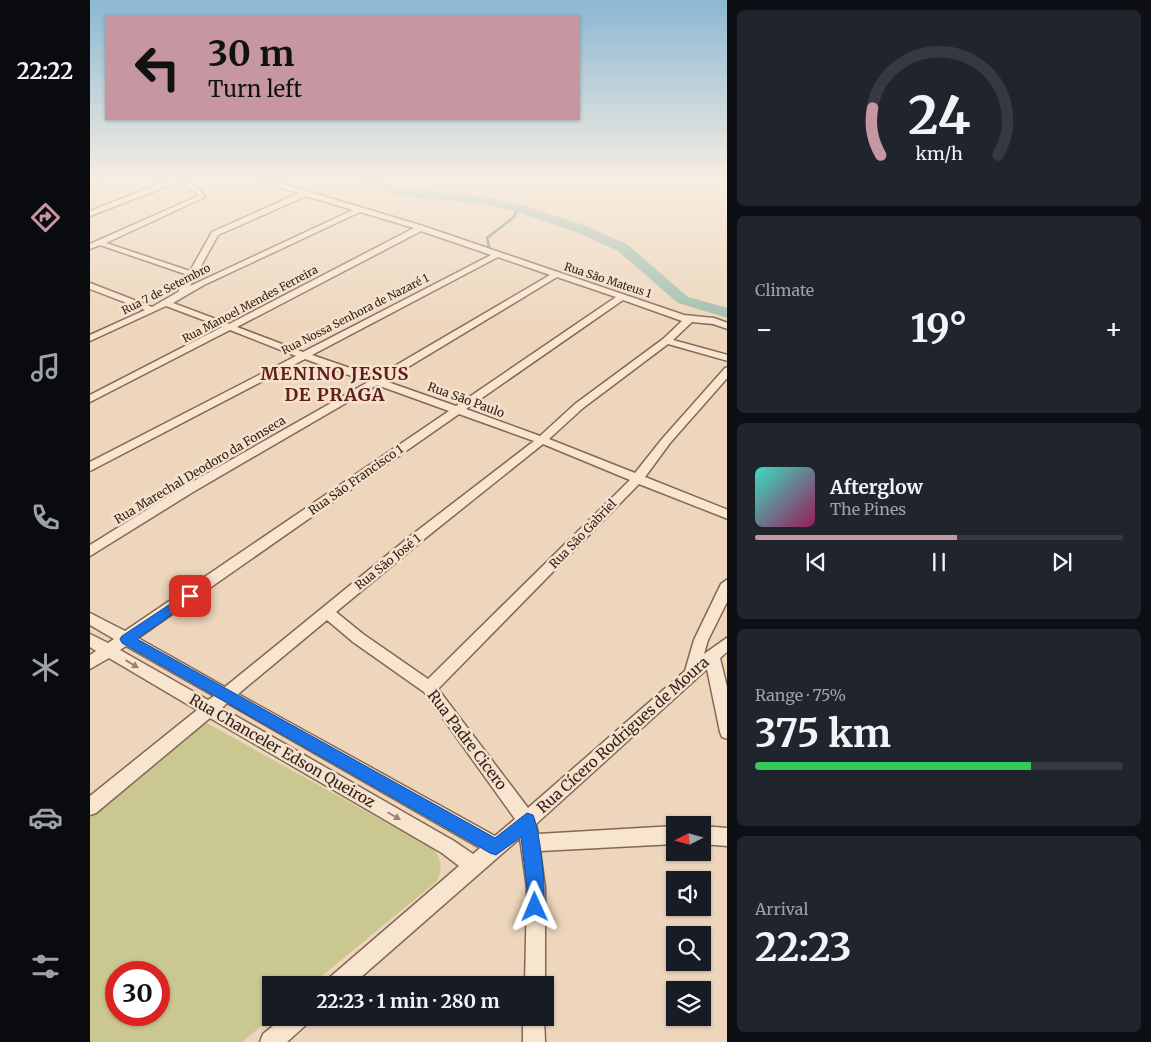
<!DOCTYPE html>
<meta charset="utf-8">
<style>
body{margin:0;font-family:Merriweather,serif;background:#20242c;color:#f1f3f6;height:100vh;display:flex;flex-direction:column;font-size:19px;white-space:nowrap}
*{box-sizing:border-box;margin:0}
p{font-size:16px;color:#9ea1a6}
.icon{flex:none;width:28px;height:28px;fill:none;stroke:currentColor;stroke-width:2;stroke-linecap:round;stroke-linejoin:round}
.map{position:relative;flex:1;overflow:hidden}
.details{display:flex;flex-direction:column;gap:10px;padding:10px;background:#0d0f14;width:424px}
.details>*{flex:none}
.hud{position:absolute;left:15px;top:15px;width:475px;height:105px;border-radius:0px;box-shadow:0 1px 4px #0004;background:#c797a1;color:#111;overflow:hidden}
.needle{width:32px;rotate:264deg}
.tools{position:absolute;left:576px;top:816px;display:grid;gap:10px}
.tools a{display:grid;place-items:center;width:45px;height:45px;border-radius:0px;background:#171b24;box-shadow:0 1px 4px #0004;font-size:25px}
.speed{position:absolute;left:15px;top:961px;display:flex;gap:10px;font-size:25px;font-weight:700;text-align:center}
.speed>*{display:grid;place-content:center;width:65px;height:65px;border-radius:50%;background:#171b24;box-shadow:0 1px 4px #0004;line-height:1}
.speed .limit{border:8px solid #d22;background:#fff;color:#111}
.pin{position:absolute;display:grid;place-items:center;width:42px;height:42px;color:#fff;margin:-21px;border-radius:10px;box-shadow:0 2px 8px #0006}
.me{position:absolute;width:55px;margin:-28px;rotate:359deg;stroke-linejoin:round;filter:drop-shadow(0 0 4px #0008)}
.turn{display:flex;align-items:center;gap:18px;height:105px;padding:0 20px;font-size:22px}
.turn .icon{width:65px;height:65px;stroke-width:2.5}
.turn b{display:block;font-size:35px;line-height:42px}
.big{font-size:38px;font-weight:700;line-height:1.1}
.details .card{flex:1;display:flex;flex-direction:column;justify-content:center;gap:8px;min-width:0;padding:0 18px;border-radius:8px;background:#20242c}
.details .dial{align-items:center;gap:0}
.dial svg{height:130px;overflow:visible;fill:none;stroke:#363941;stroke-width:7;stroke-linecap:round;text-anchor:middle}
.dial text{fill:#f1f3f6;stroke:none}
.song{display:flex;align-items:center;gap:15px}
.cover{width:60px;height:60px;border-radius:8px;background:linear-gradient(135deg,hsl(170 70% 55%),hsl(330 70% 35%))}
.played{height:5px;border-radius:2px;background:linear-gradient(90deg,#c797a1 55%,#363941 55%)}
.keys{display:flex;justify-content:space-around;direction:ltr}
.heat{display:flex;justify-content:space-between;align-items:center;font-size:28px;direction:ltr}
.charge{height:8px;border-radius:4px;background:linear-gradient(90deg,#34c759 75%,#363941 0)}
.trip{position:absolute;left:172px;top:976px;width:292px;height:50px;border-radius:0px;background:#171b24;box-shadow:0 1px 4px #0004;font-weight:700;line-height:50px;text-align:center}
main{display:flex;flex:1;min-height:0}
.menu{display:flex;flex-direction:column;width:90px;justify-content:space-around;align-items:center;background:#090b0e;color:#9ea1a6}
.menu .icon{width:35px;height:35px}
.menu .on{color:#c797a1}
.menu b{font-size:22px;color:#f1f3f6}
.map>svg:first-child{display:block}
</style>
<main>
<nav class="menu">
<b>22:22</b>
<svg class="icon on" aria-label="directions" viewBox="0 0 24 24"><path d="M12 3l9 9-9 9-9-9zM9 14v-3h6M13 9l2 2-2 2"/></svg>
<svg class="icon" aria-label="music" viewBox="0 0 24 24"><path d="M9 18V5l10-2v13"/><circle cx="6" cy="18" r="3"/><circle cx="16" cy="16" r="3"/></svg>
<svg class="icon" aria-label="phone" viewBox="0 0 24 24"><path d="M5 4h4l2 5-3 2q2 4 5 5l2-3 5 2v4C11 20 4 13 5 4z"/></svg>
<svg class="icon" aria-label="climate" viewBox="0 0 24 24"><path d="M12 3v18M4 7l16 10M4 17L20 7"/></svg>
<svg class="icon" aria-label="car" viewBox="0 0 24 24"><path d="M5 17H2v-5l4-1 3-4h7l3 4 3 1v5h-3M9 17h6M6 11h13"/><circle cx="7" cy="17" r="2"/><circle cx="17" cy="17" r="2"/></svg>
<svg class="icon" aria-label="filters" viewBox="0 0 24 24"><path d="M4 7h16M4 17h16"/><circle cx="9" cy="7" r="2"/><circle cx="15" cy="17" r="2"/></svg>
</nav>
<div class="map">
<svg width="638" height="1042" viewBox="0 0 638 1042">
<rect width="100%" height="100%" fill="#edd6bc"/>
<path fill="#cac791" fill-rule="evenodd" d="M115,722L340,847C352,856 353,868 347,881L221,985H181V1018L152,1042H0V814ZM26,972H69V1015H26Z"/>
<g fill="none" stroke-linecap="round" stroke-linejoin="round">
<path stroke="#688b7c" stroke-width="2.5" d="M399,247L397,238L424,217L428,208"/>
<path fill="#a0beb0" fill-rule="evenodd" d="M265,180H284L311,188L391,196L432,205L496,226L538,245L598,297L638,308V318L588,303L528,251L486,232L425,211L391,204L310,196Z"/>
<g stroke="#846756" stroke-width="3">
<path id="minor" d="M6,180H16L0,187V183Z
M79,180C95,180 106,183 115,197L16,243L100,271L122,232L209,193L169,180H180L333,226L594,315L624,318L638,323V329L623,324L602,322L583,340L638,355V361L578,344L493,408L459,439L545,473L572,439L635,368L638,367V377L580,443L555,477L638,510V519L549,484L348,689L438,808L595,671L604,640L631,584L638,579V600L618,640L614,654L638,637V651L630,658L638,691V739L632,737L630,732L617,669L446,824L448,834L585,826V844L450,851L455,888V985H435L437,888L430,838L262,985H236L239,978L369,866L352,853L120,718L6,813L0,815V796L107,710L19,658L0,669V655L6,651L0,647V634L18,643L24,639L0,625V613L35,631L359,411L287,385L103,492L0,556V545L95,486L278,382L215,359L0,471V462L206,356L140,330L0,402V395L132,327L76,306L0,341V335L55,310L0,289V283L62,307L88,292L98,275L10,245L0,249V244L108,196L106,192L88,182L0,216V211ZM216,196L263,210L100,286L128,235ZM270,212L324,228L139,324L83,303L114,285ZM331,231L401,255L213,352L147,327ZM408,257L460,275L286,377L222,355ZM467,277L526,297L366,406L295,381ZM533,300L592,321L573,339L485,404L450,436L376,409ZM369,414L444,441L323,534L135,687L48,638ZM453,444L540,480L338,679L273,634L246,612L333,540ZM237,620L263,642L334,692L425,819L405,836L148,694ZM36,646L124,696L118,700L30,650ZM137,703L390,848L383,854L364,841L132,708Z
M612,826L638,828V846L612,844Z
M193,1018H220L216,1025L197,1042H170L173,1034Z
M433,1018H454L455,1042H433Z"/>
</g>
<use href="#minor" fill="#f8e5cf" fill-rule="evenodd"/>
</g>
<defs><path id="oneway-solid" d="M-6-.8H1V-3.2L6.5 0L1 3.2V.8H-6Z" transform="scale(1.25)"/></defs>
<g fill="#968475">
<use href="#oneway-solid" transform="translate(42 664) rotate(31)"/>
<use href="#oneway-solid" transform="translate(304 816) rotate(30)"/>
</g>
<linearGradient id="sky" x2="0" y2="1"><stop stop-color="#8bb8d2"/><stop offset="0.55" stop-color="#f7ede1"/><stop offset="1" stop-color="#f7ede1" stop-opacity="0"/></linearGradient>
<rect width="638" height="326" fill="url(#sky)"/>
<path fill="#1a73e8" stroke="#114b97" d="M100,591L104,592L106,596L104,599L47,639L405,838L437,813L443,815C450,831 458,898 452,913L445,916L439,913L437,907V888L431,837L406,855L400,853L32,643L30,639L32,636Z"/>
<g text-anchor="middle" stroke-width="5" stroke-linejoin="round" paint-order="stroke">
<g font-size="11" fill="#33221b" stroke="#f5e2cc">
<text transform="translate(518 280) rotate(18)" y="4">Rua São Mateus 1</text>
<text transform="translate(76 289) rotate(-27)" y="4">Rua 7 de Setembro</text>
<text transform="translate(160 304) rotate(-28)" y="4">Rua Manoel Mendes Ferreira</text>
<text transform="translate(265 314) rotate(-27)" y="4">Rua Nossa Senhora de Nazaré 1</text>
</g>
<g font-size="12" fill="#33221b" stroke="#f5e2cc">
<text transform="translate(376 400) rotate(20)" y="4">Rua São Paulo</text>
<text transform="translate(110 470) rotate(-31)" y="4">Rua Marechal Deodoro da Fonseca</text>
<text transform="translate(266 480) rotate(-35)" y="4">Rua São Francisco 1</text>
<text transform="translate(493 534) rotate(-46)" y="4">Rua São Gabriel</text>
<text transform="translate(298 562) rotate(-39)" y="4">Rua São José 1</text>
</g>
<g font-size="15" fill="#33221b" stroke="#f5e2cc">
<text transform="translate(533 735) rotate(-42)" y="5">Rua Cícero Rodrigues de Moura</text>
<text transform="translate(377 740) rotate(53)" y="5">Rua Padre Cicero</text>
<text transform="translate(192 751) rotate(30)" y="5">Rua Chanceler Edson Queiroz</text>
</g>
<g font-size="18" font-weight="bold" letter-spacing="1" fill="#601d1b" stroke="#f5e2cc">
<text x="245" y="380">MENINO JESUS<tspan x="245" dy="21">DE PRAGA</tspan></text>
</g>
</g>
</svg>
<div class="tools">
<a><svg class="needle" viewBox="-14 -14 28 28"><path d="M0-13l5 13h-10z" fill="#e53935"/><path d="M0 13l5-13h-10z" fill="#9ea1a6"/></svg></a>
<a><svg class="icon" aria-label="sound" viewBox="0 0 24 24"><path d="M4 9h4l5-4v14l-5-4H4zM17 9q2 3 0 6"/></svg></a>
<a><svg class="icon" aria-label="search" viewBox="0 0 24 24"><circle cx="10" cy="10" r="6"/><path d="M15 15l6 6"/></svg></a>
<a><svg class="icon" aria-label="layers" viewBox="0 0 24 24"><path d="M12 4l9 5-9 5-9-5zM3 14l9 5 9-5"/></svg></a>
</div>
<div class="speed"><div class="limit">30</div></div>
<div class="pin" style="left:100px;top:596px;background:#d93025"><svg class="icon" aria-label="arrive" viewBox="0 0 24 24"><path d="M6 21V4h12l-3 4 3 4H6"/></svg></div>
<svg class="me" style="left:445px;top:907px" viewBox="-20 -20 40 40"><path d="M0-17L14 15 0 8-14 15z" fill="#1a73e8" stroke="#fff" stroke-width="4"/></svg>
<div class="trip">22:23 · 1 min · 280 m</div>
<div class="hud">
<div class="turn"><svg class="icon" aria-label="left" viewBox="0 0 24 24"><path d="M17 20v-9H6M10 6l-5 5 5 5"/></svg><div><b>30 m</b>Turn left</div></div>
</div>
</div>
<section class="details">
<div class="card dial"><svg viewBox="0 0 100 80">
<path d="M14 69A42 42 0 1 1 86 69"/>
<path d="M14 69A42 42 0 0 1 9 40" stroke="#c797a1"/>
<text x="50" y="56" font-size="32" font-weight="700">24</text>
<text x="50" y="72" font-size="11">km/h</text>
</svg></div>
<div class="card"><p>Climate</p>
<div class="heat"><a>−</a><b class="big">19°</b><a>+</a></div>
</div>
<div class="card">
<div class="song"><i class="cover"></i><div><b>Afterglow</b><p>The Pines</p></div></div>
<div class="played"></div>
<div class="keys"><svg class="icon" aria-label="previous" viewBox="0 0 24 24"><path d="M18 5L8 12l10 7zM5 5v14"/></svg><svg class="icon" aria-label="pause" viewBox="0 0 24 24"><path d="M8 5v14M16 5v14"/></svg><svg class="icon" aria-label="next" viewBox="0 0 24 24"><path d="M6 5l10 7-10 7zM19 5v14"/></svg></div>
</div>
<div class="card"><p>Range · 75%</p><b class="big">375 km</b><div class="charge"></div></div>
<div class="card"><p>Arrival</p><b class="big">22:23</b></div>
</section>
</main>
